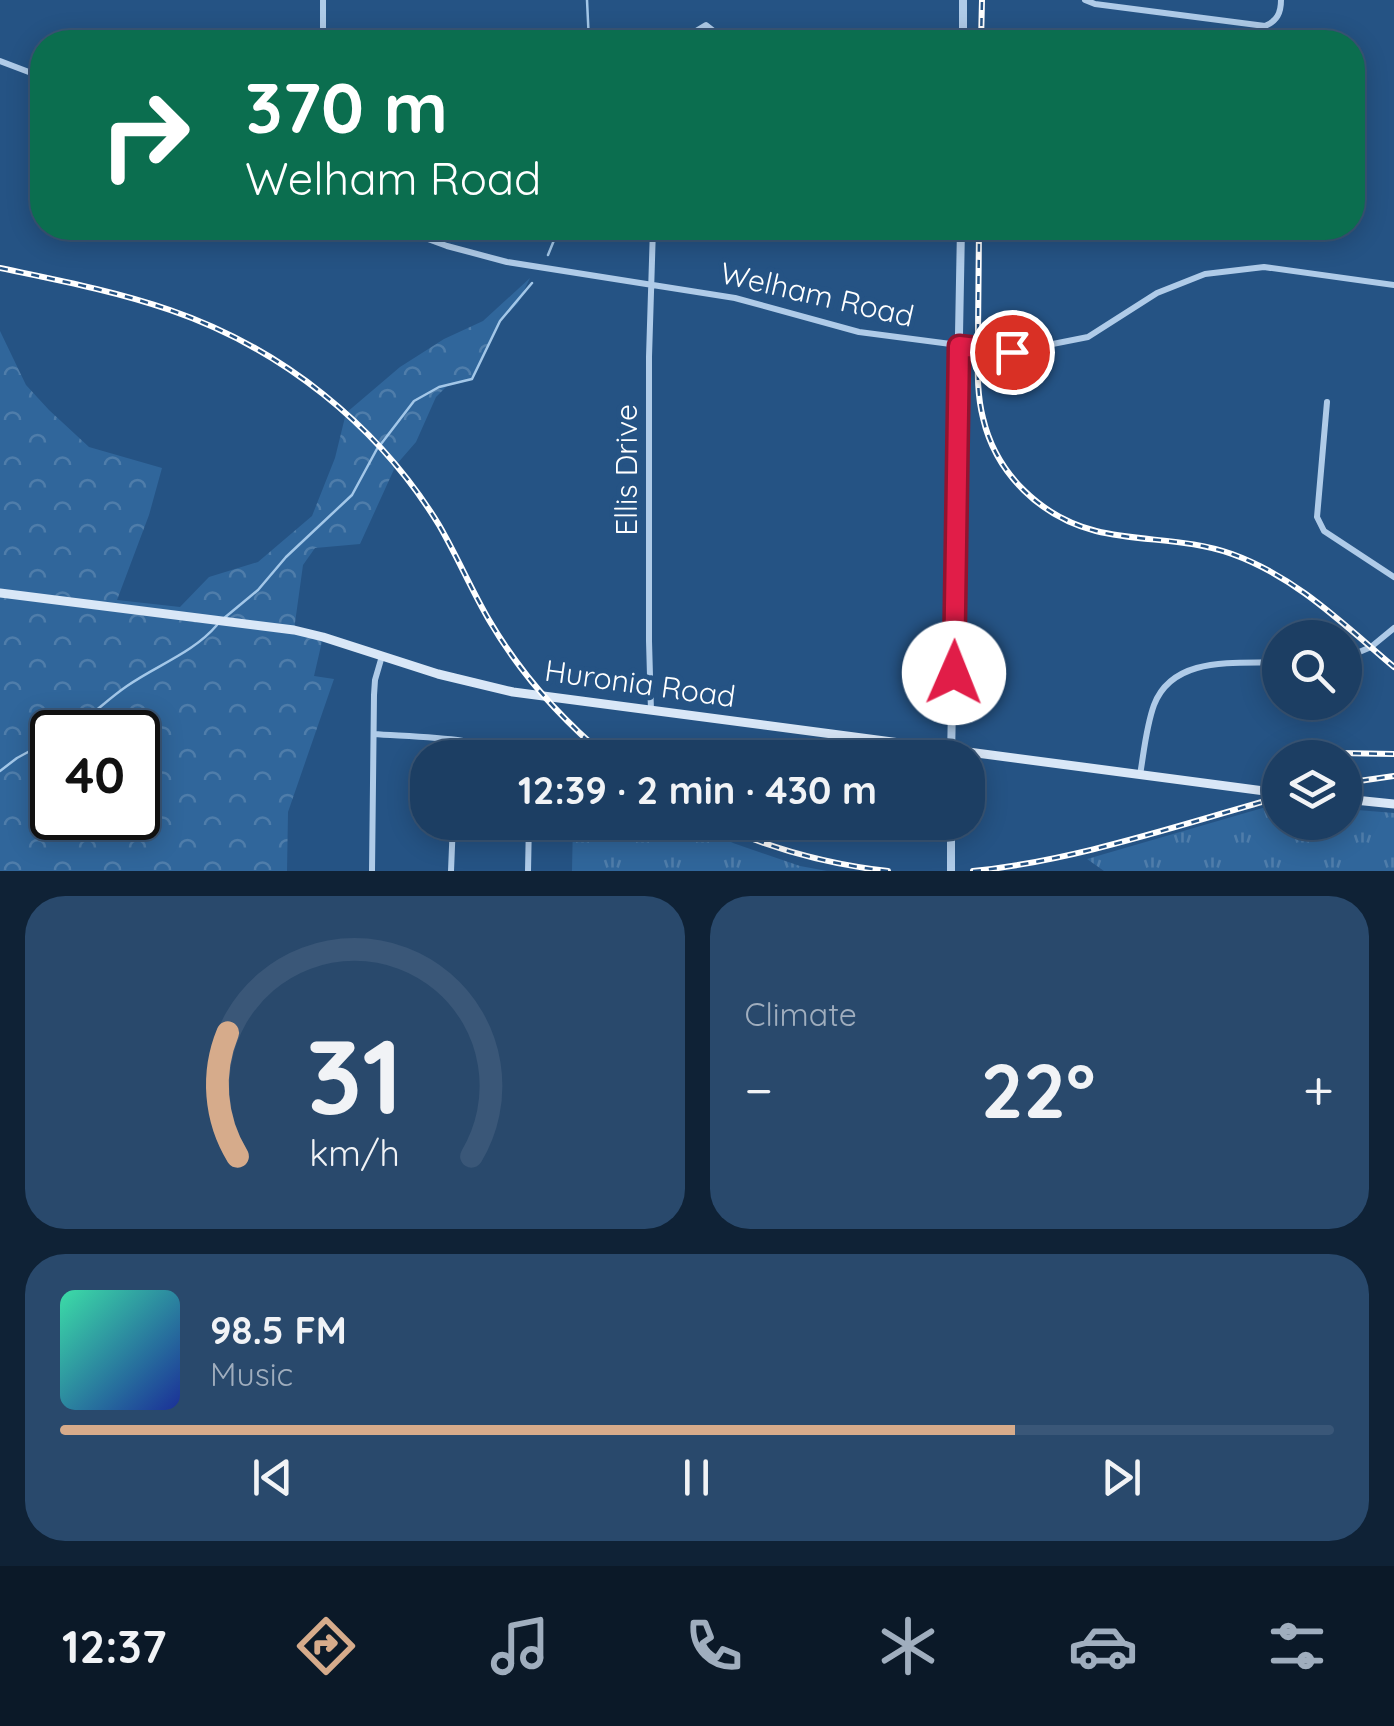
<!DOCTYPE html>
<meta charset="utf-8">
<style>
body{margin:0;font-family:Quicksand,sans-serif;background:#29496c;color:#f1f3f6;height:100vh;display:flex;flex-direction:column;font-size:38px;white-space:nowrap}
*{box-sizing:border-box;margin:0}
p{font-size:32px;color:#a0aebe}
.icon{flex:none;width:55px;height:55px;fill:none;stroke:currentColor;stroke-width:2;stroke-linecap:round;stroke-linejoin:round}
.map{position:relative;height:871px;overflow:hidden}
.sheet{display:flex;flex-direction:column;gap:25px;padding:25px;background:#0f2236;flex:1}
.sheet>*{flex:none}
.guide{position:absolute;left:30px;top:30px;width:1335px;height:210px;border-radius:40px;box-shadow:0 5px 25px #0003,0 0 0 2px #3a5778;background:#0b6e4f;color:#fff;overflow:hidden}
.tools{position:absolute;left:1262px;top:620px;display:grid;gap:20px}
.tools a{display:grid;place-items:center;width:100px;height:100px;border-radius:50%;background:#1c3e63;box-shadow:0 5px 25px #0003,0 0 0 2px #3a5778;font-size:50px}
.speed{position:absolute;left:30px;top:710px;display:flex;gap:20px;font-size:50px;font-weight:700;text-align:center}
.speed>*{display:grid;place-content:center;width:130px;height:130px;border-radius:50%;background:#1c3e63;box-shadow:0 5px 25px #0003,0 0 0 2px #3a5778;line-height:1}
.speed .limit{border:5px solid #111;border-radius:15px;background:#fff;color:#111}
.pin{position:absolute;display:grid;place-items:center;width:85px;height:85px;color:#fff;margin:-42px;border:5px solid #fff;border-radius:50%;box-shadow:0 2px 10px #0007}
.me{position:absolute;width:110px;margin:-55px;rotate:1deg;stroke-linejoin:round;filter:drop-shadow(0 0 8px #0008)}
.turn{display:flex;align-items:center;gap:35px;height:210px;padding:0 50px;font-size:45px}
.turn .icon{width:130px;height:130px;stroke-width:2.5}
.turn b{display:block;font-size:70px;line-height:85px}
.big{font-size:75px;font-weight:700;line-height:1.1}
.sheet .card{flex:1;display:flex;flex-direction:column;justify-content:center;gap:15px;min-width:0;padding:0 35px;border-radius:40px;background:#29496c}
.sheet .dial{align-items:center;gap:0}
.dial svg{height:260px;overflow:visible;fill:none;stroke:#3a5778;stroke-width:7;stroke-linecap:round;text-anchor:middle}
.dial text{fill:#f1f3f6;stroke:none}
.song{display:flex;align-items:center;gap:30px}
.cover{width:120px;height:120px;border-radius:15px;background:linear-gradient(135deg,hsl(160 70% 55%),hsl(230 70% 35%))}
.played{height:10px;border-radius:5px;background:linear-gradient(90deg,#d6ab8b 75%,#3a5778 75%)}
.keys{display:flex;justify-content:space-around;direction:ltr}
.heat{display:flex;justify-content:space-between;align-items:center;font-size:55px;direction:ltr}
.sheet .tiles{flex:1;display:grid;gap:25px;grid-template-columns:1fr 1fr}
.card:last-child{grid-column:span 2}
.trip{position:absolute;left:410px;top:740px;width:575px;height:100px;border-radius:40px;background:#1c3e63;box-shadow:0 5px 25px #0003,0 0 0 2px #3a5778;font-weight:700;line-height:100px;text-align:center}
.dock{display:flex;height:160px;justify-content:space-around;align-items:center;background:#0b1928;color:#a0aebe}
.dock .icon{width:70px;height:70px}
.dock .on{color:#d6ab8b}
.dock b{font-size:45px;color:#f1f3f6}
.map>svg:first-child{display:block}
</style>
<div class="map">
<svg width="1394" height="871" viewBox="0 0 1394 871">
<defs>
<pattern id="forest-crowns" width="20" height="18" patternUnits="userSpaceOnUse" patternTransform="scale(2.5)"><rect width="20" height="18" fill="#30669b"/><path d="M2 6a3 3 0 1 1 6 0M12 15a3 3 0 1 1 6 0" fill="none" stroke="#4f7daa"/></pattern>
<pattern id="park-tufts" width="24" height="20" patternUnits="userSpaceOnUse" patternTransform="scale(2.5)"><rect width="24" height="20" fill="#30669b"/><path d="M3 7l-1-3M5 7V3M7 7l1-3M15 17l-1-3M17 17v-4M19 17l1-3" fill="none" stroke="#4f7daa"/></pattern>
</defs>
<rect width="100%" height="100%" fill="#255384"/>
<path fill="url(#forest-crowns)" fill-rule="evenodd" d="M530,278L518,303L500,321L472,379L448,385L436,397L416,442L396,465L360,544L315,548L303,565L294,630L323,637L314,676L334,679L288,812L287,871H0V331L26,385L49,410L89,447L162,468L149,515L117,600L180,607L209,577L258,562L312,516L335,458L346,413L400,367L444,339L483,321ZM52,732H138V818H52Z"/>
<path fill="url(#park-tufts)" d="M1280,803V822H1345V809L1394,813V871H1104L1087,859Z
M573,822L693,823L733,843L800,866L827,871H572Z"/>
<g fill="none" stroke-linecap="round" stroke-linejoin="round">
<path stroke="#a3c7e8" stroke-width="2.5" d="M587,0L589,42
M869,42L881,33
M548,255L559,228
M381,444L414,401L439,387L472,379L500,321L532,283
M223,619L258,590L286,557L352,495L378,447
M65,732C88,720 105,701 127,686C157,665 193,653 217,625
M0,771L17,758L52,739"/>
<path stroke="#afcbe8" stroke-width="6" d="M323,0V42
M1085,0L1095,4L1265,26C1277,21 1281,13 1281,0
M692,42L696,31L706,25L715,32L712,42
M0,61L42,77
M398,228L447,246L507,262L735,298L859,332L1012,352L1088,337L1157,293L1205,274L1264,267L1394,285
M1327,402L1317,517L1324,531L1394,577
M1345,658L1371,647L1394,628
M651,711L649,641V357L653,228
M374,734C408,737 488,736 514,758
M452,740L454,758
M1140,775C1144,752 1146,727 1154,705C1173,655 1236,664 1280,662
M372,871L374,695L375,680L382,656
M451,871L453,822
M528,871L529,822"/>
<path stroke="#afcbe8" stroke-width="8" d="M963,42V0
M951,758L961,228
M951,822V871"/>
<path stroke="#d9e7f7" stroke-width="9" d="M0,593L294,630L323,637L438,674L513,692L1280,793
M1345,799L1394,804"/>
<g stroke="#fff" stroke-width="6">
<path id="rail" d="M981,42L982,0
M979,228C979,263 978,299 978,335C978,363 976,391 983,418C996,474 1041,517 1096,531C1141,542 1188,538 1232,554C1296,577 1343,624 1394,667
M0,268C57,280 115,291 170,310C281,348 378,425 439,525C457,556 471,589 489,620C520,673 561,719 608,758
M1337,753L1394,754
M1345,783L1394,776
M712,822C768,848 826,864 888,871
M973,871C1075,861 1182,824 1280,797"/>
</g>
<use href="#rail" stroke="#255384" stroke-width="2.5" stroke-dasharray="8" stroke-linecap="butt"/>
</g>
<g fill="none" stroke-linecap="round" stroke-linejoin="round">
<g stroke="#92132f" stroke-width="25">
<path id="route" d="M954,673L959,346L1012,352"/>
</g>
<use href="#route" stroke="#e11d48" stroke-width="18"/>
</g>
<g text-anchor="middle" stroke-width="10" stroke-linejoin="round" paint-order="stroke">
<g font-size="30" fill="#fff" stroke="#255384">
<text transform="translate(817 295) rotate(13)" y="10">Welham Road</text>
<text transform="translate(627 470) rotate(-90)" y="10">Ellis Drive</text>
<text transform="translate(640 684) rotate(8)" y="10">Huronia Road</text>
</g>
</g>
</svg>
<div class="tools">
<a><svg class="icon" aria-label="search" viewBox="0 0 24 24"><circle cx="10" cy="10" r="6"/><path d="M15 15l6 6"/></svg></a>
<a><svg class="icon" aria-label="layers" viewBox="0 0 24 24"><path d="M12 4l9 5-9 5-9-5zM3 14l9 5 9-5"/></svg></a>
</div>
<div class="speed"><div class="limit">40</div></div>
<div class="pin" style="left:1012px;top:352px;background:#d93025"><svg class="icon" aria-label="arrive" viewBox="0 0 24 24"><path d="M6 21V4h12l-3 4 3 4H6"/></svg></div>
<svg class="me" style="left:954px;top:673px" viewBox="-20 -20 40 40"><circle r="19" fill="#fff"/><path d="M0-13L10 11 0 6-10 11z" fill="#e11d48"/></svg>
<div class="trip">12:39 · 2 min · 430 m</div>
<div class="guide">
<div class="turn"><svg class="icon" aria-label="right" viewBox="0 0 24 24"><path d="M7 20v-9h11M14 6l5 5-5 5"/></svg><div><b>370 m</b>Welham Road</div></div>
</div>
</div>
<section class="sheet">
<div class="tiles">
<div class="card dial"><svg viewBox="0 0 100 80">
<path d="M14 69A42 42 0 1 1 86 69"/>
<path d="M14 69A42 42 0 0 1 11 31" stroke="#d6ab8b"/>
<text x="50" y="56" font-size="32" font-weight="700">31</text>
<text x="50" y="72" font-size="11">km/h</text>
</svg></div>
<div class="card"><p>Climate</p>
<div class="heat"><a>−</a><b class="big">22°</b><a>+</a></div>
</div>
<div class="card">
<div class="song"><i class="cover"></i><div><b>98.5 FM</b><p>Music</p></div></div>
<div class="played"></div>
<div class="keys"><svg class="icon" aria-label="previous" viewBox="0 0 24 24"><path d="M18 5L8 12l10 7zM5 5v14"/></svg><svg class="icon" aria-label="pause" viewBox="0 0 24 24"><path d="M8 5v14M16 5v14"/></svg><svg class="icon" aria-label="next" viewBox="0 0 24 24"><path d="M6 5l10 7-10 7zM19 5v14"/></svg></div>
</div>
</div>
</section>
<nav class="dock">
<b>12:37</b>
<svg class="icon on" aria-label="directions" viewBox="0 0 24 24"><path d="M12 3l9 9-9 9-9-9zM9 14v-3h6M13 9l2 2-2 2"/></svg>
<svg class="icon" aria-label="music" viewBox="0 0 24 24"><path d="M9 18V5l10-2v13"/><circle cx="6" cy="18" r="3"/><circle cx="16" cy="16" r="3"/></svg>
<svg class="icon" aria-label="phone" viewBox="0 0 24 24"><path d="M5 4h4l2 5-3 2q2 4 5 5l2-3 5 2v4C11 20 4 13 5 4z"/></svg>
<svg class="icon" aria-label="climate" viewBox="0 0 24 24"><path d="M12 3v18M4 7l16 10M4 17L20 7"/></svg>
<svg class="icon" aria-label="car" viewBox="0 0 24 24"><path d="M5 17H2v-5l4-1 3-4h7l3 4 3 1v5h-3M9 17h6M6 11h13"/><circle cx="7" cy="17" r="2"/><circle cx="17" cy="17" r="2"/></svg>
<svg class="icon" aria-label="filters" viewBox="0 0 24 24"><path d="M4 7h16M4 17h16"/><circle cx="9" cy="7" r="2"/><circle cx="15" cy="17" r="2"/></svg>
</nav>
